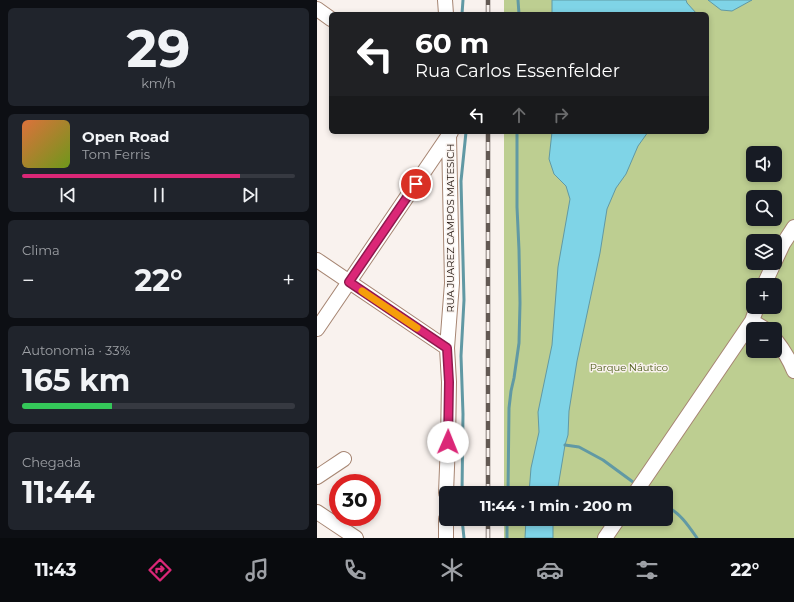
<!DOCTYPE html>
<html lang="pt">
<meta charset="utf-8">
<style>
body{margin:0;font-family:Montserrat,sans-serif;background:#20242c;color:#f1f3f6;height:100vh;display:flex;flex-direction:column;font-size:15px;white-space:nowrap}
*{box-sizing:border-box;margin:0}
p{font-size:13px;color:#9ea1a6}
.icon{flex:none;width:22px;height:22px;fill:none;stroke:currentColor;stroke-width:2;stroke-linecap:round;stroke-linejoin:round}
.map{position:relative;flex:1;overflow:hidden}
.side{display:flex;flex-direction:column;gap:8px;padding:8px;background:#0d0f14;width:317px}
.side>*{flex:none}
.top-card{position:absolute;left:12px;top:12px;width:380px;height:122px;border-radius:6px;box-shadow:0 2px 6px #0003;background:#202124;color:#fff;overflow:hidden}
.buttons{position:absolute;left:429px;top:146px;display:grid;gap:8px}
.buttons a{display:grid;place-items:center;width:36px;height:36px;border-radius:6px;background:#171b24;box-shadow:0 2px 6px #0003;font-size:20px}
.speed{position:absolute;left:12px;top:474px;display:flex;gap:8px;font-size:20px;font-weight:700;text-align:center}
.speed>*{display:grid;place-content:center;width:52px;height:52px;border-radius:50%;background:#171b24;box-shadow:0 2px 6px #0003;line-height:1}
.speed .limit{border:6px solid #d22;background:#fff;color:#111}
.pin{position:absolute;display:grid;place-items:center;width:34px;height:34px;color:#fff;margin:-17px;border:2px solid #fff;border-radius:50%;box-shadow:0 1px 4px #0007}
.me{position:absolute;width:44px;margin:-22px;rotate:1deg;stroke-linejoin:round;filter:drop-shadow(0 0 3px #0008)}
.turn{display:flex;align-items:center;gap:14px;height:84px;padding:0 20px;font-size:18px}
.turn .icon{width:52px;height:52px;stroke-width:2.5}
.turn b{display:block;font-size:28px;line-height:34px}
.lanes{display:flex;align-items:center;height:38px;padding:0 20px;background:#0003;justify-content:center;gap:20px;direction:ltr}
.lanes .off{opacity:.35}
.big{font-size:30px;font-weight:700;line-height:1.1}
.side .card{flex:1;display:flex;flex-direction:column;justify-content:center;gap:6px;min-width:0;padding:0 14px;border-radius:6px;background:#20242c}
.side .dial{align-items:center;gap:0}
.dial b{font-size:52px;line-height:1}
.song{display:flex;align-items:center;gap:12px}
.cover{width:48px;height:48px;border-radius:6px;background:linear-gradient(135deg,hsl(20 70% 55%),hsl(80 70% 35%))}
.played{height:4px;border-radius:2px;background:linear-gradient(90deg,#db2777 80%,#363941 80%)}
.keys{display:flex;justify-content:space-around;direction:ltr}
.heat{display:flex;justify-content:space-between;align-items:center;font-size:22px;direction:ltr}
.charge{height:6px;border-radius:3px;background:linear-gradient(90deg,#34c759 33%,#363941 0)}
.trip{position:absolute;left:122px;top:486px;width:234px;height:40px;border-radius:6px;background:#171b24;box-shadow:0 2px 6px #0003;font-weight:700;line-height:40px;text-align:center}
.menu{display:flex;height:64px;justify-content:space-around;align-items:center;background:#090b0e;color:#9ea1a6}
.menu .icon{width:28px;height:28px}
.menu .current{color:#db2777}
.menu b{font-size:18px;color:#f1f3f6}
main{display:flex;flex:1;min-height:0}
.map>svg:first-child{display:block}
</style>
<main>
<section class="side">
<div class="card dial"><b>29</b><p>km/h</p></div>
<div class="card">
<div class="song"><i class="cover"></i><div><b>Open Road</b><p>Tom Ferris</p></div></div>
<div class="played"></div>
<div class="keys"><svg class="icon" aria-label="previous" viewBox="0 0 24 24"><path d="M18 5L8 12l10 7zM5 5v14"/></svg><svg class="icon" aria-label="pause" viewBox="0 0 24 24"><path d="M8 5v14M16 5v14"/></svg><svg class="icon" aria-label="next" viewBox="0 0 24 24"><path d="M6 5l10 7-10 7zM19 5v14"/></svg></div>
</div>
<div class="card"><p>Clima</p>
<div class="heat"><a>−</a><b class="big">22°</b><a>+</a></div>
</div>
<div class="card"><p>Autonomia · 33%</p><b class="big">165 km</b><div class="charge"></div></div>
<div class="card"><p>Chegada</p><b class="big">11:44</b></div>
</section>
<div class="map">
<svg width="477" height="538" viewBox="0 0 477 538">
<rect width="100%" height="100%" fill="#f9f2ee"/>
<path fill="#bdce91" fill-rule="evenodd" d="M187,0H477V538H187V519H349V493H187V132H390V14H187ZM436,153H458V175H436ZM436,197H458V219H436ZM436,241H458V263H436ZM436,285H458V307H436ZM436,329H458V351H436Z"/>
<path fill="#7fd4e7" stroke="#6199a4" d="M235,0H369L370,3L380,14H235Z
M391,0H435L415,11L404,10Z
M235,132H331L321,146L309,174L299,188L290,209L283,253L260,361L252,411L251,435L248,445L240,493H212L214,468L222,432L221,412L235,345L241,267L253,199L249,186L237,174L232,159Z
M209,519H236V538H208Z"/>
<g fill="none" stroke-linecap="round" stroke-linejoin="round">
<path stroke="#6199a4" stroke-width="3" d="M201,0L202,14
M145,14L146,0
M248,445L262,447L286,460L316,482
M145,493L146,414L144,356L147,300L144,181L149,132
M191,493L192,408L194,391L197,378L202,343L203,303L202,250L200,207V132
M327,493H328
M349,506C363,513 371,525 380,538
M145,519L147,538
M190,538V519"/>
<g stroke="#a68572" stroke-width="16">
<path id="minor" d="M128,0L129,14
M0,9L14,19
M0,260L130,348
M458,261L466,244L477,227
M447,285L457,263
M435,321L448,329
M0,329L132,135
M458,339C466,349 472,359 477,371
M0,477L27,459
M129,493L131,442L132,382L130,348L135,283L132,135L134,132
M318,493L435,321L440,307
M0,512L39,538
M129,519V538
M288,538L301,519"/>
</g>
<use href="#minor" stroke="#fff" stroke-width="14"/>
<g stroke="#635953" stroke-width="4.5">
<path id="rail" d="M171,14V0
M171,493V132
M171,538V519"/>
</g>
<use href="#rail" stroke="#f9f2ee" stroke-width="3" stroke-dasharray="9" stroke-linecap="butt"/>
</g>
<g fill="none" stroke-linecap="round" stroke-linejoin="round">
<g stroke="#8e194d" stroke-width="10">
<path id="route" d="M99,184L32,282L130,348L132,382L131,442"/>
</g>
<use href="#route" stroke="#db2777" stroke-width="7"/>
<path stroke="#f59e0b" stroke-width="7" d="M45,291L100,328"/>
</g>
<g text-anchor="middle" stroke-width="3" stroke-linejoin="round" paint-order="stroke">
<g font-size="10" fill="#1c1009" stroke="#f9f2ee">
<text transform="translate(133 228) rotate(-90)" y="4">RUA JUAREZ CAMPOS MATESICH</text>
</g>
<g font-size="10" fill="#4d5c18" stroke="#f9f2ee">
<text x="312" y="371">Parque Náutico</text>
</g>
</g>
</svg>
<div class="buttons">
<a><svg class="icon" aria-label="sound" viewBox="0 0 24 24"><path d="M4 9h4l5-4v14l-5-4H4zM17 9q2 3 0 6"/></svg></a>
<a><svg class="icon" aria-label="search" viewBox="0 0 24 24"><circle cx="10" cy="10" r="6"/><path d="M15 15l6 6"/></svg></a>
<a><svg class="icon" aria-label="layers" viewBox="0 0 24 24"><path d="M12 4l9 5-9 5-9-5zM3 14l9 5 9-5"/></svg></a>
<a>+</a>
<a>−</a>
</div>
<div class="speed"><div class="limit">30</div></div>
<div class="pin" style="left:99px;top:184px;background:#d93025"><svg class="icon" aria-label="arrive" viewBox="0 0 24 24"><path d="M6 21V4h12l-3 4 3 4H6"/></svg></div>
<svg class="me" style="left:131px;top:442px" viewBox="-20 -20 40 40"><circle r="19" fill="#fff"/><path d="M0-13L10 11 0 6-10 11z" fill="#db2777"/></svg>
<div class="trip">11:44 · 1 min · 200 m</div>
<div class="top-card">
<div class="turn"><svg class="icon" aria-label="left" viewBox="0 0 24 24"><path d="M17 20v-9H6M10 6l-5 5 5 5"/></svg><div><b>60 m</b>Rua Carlos Essenfelder</div></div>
<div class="lanes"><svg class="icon" aria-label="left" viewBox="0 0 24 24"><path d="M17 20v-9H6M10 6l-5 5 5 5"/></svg><svg class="icon off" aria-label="ahead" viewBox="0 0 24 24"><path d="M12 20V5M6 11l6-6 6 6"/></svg><svg class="icon off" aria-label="right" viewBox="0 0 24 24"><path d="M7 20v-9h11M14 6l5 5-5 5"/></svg></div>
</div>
</div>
</main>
<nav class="menu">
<b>11:43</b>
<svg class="icon current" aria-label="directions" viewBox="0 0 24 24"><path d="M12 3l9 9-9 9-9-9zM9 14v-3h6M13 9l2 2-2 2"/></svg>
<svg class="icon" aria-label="music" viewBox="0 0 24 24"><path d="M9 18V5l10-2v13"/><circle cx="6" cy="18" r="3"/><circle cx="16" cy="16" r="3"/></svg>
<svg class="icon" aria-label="phone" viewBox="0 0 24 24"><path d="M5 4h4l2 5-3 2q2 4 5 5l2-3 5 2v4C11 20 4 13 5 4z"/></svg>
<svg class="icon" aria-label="climate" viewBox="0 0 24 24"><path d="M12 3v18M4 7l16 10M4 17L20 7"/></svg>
<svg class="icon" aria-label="car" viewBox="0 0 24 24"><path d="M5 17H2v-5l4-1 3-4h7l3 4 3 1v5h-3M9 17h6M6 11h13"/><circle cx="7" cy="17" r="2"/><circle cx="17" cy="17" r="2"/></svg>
<svg class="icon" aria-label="filters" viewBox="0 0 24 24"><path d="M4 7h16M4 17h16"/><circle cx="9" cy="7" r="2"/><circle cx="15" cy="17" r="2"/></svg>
<b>22°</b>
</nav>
